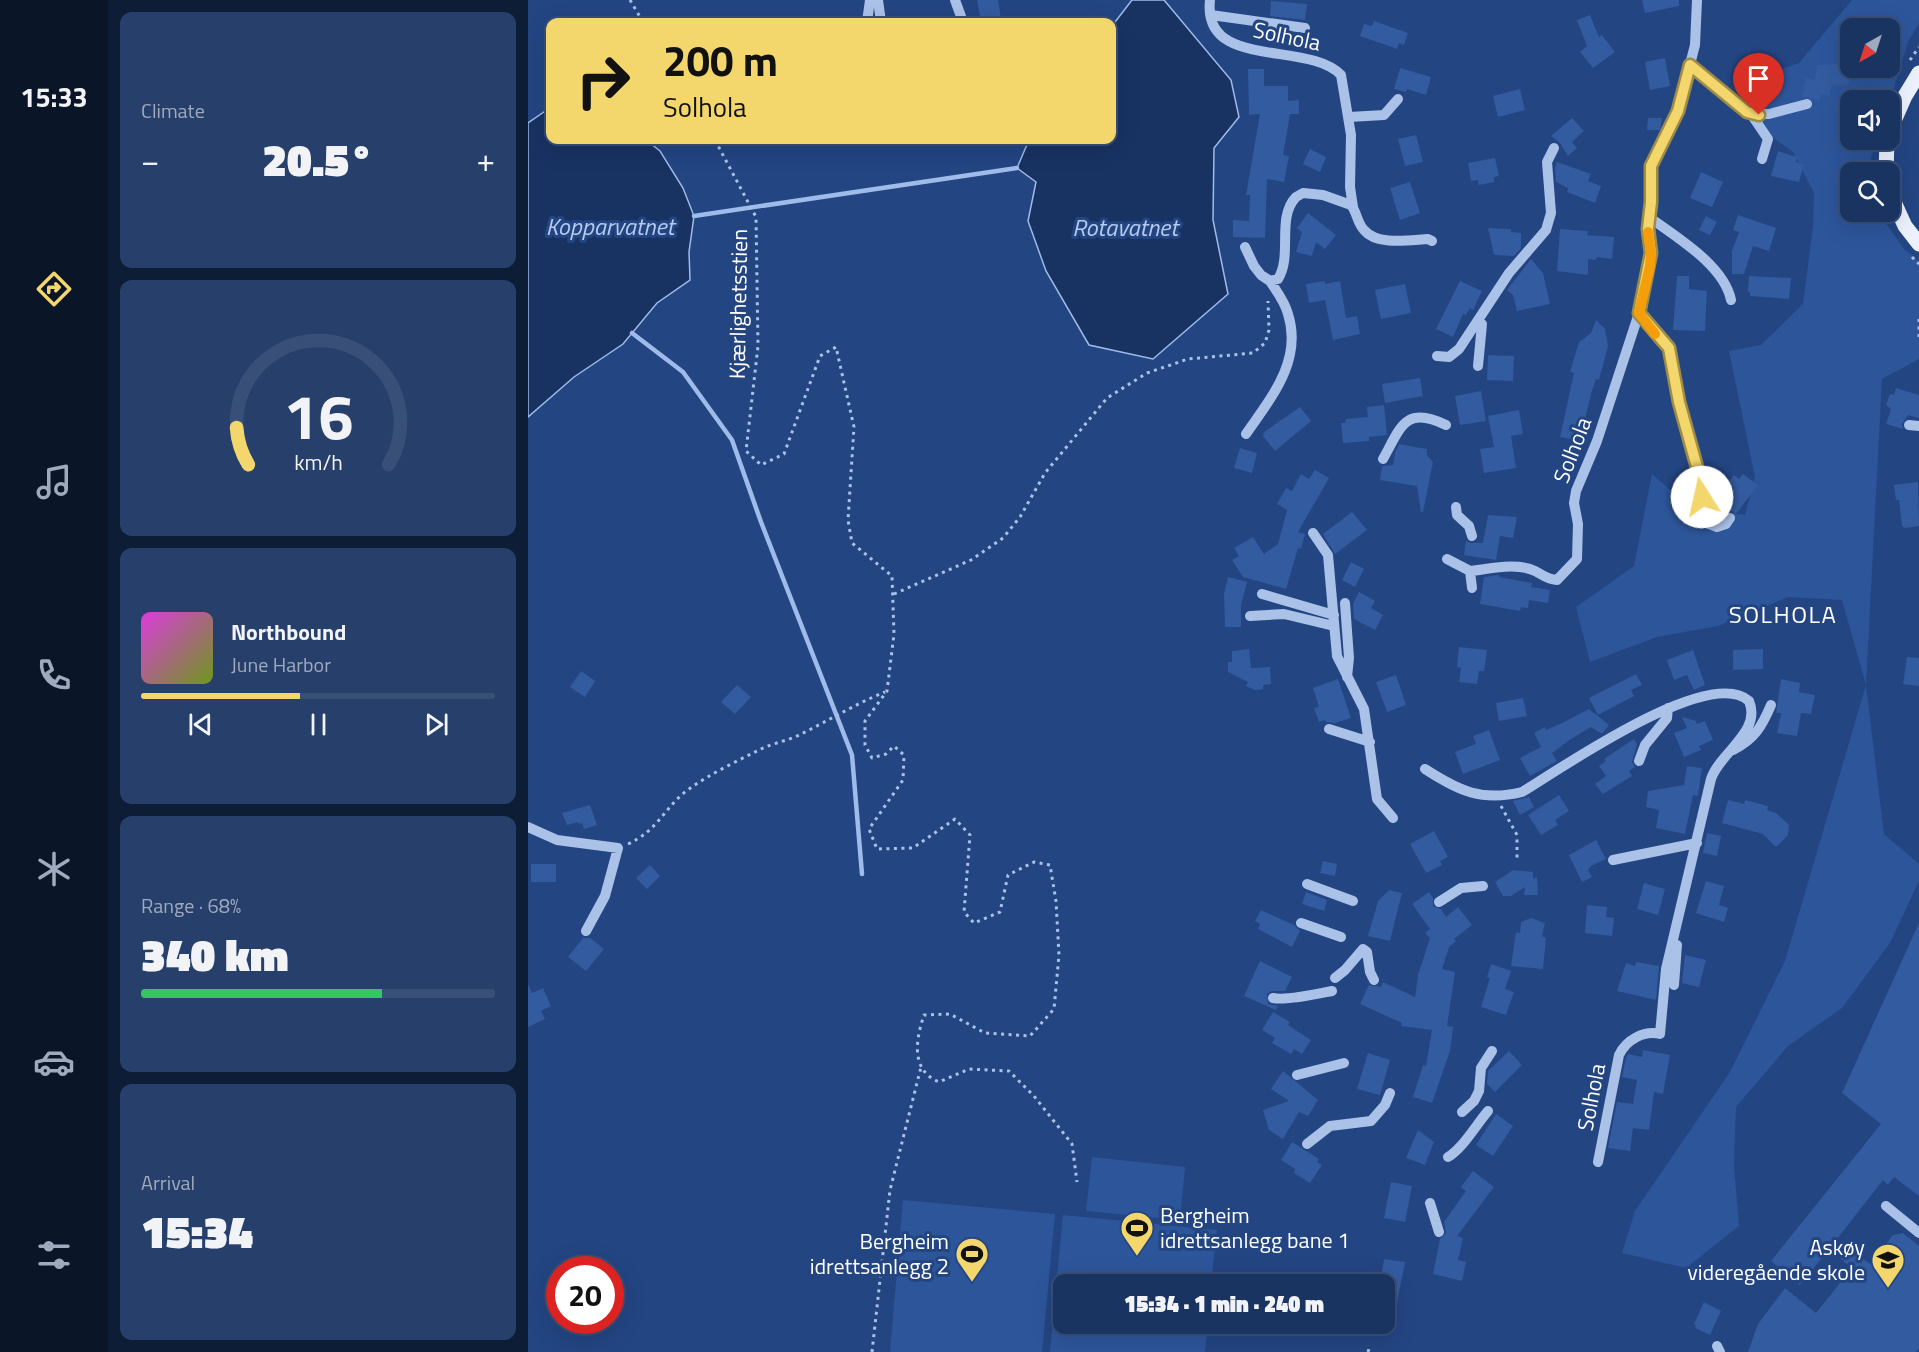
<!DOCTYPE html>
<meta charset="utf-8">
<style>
body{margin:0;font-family:"Titillium Web",sans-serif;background:#273f6b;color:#f1f3f6;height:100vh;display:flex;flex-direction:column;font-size:22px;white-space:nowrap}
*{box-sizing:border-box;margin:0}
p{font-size:20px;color:#9faabe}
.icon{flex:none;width:33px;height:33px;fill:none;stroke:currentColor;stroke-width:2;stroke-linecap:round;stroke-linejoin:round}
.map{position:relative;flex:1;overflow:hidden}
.side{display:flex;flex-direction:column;gap:12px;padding:12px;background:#0e1d36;width:420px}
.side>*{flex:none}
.top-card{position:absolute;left:18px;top:18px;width:570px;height:126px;border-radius:12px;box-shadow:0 6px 24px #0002,0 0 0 2px #384f77;background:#f3d76d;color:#111;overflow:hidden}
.needle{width:39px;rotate:219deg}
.tools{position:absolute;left:1312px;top:18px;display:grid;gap:12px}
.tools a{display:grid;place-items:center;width:60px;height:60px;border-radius:12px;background:#1a3462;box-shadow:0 6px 24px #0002,0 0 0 2px #384f77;font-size:30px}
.speed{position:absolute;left:18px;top:1256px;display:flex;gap:12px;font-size:30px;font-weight:700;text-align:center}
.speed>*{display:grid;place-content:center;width:78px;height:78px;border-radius:50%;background:#1a3462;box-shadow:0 6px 24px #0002,0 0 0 2px #384f77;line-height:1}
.speed .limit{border:9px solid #d22;background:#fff;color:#111}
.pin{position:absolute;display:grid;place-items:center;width:51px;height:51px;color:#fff;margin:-62px -26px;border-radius:50% 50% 50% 0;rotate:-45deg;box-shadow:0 0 6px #0007}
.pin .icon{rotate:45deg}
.me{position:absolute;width:66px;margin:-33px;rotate:350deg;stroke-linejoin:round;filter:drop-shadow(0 0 4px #0008)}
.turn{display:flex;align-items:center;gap:21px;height:126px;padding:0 18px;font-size:27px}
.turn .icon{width:78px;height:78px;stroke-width:2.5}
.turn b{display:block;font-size:42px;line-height:51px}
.big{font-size:45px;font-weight:800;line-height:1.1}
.side .widget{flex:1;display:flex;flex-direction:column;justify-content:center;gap:9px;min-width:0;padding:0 21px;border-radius:12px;background:#273f6b}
.side .dial{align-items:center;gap:0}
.dial svg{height:156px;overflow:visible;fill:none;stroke:#384f77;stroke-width:7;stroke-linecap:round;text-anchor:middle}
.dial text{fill:#f1f3f6;stroke:none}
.song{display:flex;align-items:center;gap:18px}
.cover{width:72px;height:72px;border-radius:9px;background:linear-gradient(135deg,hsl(300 70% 55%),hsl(80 70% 35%))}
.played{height:6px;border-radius:3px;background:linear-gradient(90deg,#f3d76d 45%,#384f77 45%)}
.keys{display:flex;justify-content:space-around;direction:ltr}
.heat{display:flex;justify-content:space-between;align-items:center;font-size:33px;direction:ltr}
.charge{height:9px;border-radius:4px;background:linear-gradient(90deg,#34c759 68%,#384f77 0)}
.trip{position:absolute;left:525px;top:1274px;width:342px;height:60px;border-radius:12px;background:#1a3462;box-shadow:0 6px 24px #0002,0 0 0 2px #384f77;font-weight:800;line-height:60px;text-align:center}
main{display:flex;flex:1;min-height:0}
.tabs{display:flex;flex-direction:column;width:108px;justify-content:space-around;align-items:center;background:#0a1527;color:#9faabe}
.tabs .icon{width:42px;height:42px}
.tabs .active{color:#f3d76d}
.tabs b{font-size:27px;color:#f1f3f6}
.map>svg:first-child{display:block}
</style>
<main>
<nav class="tabs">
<b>15:33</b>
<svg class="icon active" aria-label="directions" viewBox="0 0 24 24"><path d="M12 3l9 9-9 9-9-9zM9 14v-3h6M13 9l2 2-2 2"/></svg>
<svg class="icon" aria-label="music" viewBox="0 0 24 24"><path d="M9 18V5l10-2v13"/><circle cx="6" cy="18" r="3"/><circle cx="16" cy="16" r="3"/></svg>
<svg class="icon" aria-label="phone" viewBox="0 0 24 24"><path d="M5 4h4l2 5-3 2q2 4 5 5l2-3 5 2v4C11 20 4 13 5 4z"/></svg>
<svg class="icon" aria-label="climate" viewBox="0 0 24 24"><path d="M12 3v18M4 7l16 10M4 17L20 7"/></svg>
<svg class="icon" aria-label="car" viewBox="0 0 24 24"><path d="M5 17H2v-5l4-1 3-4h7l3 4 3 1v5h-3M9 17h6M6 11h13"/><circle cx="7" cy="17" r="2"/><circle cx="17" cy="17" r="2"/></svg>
<svg class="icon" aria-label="filters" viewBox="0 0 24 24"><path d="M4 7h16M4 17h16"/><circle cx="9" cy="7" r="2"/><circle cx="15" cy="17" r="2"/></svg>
</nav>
<section class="side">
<div class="widget"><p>Climate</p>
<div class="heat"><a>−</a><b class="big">20.5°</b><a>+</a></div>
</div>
<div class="widget dial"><svg viewBox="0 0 100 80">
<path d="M14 69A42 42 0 1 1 86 69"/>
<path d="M14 69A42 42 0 0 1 8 50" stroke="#f3d76d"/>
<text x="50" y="56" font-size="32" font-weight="700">16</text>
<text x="50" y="72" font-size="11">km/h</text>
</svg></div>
<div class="widget">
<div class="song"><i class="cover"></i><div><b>Northbound</b><p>June Harbor</p></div></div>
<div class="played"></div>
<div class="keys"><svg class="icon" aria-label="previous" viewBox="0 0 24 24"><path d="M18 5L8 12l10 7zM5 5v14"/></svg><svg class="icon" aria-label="pause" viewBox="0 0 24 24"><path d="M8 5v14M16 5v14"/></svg><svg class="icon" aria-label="next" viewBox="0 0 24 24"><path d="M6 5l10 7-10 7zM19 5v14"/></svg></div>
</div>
<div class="widget"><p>Range · 68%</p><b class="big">340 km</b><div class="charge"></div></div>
<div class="widget"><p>Arrival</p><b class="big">15:34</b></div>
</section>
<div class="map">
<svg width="1391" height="1352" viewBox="0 0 1391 1352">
<rect width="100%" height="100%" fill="#234582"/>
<path fill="#2d559a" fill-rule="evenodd" d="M1324,0H1391V23L1380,42L1362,100H1323V140H1349L1343,157L1344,172H1323V212H1350L1376,249L1391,261V359L1354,379L1338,685L1356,834L1391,864V881L1362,943L1314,1008L1260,1046L1208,1107L1206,1166L1211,1226L1158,1268L1094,1253L1107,1211L1202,1072L1257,961L1338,685L1314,600L1260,597L1190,626L1129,637L1062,662L1048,607L1106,566L1124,474L1162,507L1217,515L1227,477L1201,351L1233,345L1275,304L1285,226L1286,193L1265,152L1220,120L1218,82L1271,63ZM1323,28H1362V68H1323Z
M564,1157L657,1167L652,1220L558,1211Z
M375,1200L527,1214L514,1352H362Z
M535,1215L689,1230L683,1284H536V1323H680L677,1352H522Z"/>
<path fill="#183262" stroke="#9ebbe9" stroke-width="1.5" d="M604,0H636L703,80L711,117L686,148L685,220L700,294L625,359L561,345L518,271L500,221L508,182L489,168L501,140H584V26Z
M22,111V140H118L132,151L155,188L166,216L161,252L162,280L129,303L95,344L46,377L0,417V123L16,112Z"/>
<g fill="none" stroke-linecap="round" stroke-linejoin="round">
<path stroke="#9ebbe9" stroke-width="4.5" d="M166,216L489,168
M104,333L155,372L204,440L233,522L324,755L334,874"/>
</g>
<path fill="#335b9f" d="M449,0H470L473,19L453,22Z
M1114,0H1151V6L1117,13Z
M743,1L779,4L777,20L742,16Z
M1062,15L1071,37L1074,35L1087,52L1065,68L1052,52L1059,46L1049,20Z
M846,21L880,33L876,45L871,43L869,49L832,36L836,24L844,26Z
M1137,58L1142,86L1122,90L1117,62Z
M1318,63L1324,70V79L1318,85L1304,86L1301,96L1293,94L1291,101L1274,96L1278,78L1286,80L1290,65Z
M872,68L903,77L898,95L879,89L878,92L866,89Z
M720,69H736V86H760V101L771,100V114H762L755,155L761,156L756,182L739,179L737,238L705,237V220L721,221L722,195H718L732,114L721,115Z
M1234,77L1246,80L1245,86L1250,87L1247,100L1230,96Z
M992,89L997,110L970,117L965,96Z
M1044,118L1056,131L1044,142L1049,148L1040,156L1032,143L1023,136Z
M1120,118H1134L1132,130H1119Z
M888,135L895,162L877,166L870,139Z
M782,149L798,157L792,172L775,164Z
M1250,151L1269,157L1268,162L1276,164L1271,182L1243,176Z
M967,158L971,176L966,177V182L951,185L950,180L943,181L940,163Z
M1029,162L1063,174L1060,181L1073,186L1067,203L1039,192L1040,188L1028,182L1027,168Z
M1173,172L1195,182L1184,207L1162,198Z
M882,182L892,213L872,220L862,188Z
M780,213L808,235L797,249L788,242L784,256L768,252L774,232L769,228Z
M1210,215L1248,228L1241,251L1225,246L1216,274H1204V251L1211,232L1205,230Z
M1178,216L1189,222L1182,235L1171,230Z
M960,228L983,229V232L993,233V248L986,256L966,255Z
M1032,229L1060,231L1059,235L1086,237L1084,259L1069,257L1068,260L1060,259V275L1029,271Z
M1003,259L1015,273L1022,304L989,311L985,295L979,290Z
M1149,276H1161V289L1179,291L1177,331L1145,330Z
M1221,276L1263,278L1261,299L1222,296V292H1220Z
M797,281V284L812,281L818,318L829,316L832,334L805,340L797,300L781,303L778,284Z
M932,281L954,291L945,310L942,308L938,315L935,314L925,337L908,329Z
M877,284L883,313L853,319L847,290Z
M1068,320L1077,329L1080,346L1071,380L1068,379L1063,394L1052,441L1032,437L1046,373L1042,372L1051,342L1063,333Z
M960,355L986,356L985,381L959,380Z
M892,378L895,396L857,403L854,384Z
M1368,388L1391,395V418L1380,415L1374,424L1375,429L1358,424L1363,409L1358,405L1362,394L1366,395Z
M953,391L958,421L932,425L927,396Z
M856,405L859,435L841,437V441L815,443L813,423H817L818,419L840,417L839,407Z
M772,407L783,421L747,451L735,436L736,432Z
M991,410L995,434L983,436L988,468L956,473L952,449L966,447L960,416Z
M871,444L899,449V455L905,462L895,512H893L889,486L852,480L854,466L865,465L867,453Z
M712,448L729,453L724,473L706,468Z
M787,470L801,478L770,532L777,534L773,549L770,548L758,589L715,577L704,560L711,556L706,548L725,537L736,554L750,544L759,510L749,504L758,488L764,491L773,474L781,479Z
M1215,474L1230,485L1208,514L1192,503L1203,489L1198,485L1206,475L1211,479Z
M1390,482L1391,526L1377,528L1374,526L1371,500H1368L1366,485Z
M824,512L839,530L807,554L795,534Z
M960,515L989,517L985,538L972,536L968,560L936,555L938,541L943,543H955Z
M823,562L836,569L827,587L814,580Z
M971,575V577L1004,583L1003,587L1022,590L1020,603L1001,600L1000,608L993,607L992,611L952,604L956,577Z
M700,577L719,582L713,605V627H697L696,593Z
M831,592L847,601L843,608L855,615L847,630L826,619L825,604Z
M931,647L959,650L956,671H951L949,684L931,682L933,668L929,667Z
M721,649L723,668L742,667L743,684L735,685V689L727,690L718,686L720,682L700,672V662H704V651Z
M1235,649V669L1205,670V650Z
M1165,650L1177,685L1166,690L1159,675L1146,680L1139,660Z
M1379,657L1391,658V686L1375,684Z
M53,671L67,681L57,697L42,687Z
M1108,674L1114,685L1103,690L1106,696L1070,715L1061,698Z
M868,675L878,705L859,712L848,682Z
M810,679L823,718L807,723L798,722L797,720L791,722L786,708L791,707L785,688Z
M1253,679L1272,683L1271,692L1287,695L1283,714L1273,713L1269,736L1249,733L1253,713H1248Z
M209,685L223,697L207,714L193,702Z
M995,698L999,716L971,721L968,703Z
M1061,709L1081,725L1074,734L1063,727L1043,739L1024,753L1029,761L1002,776L992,758L1013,747L1006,733L1017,727L1018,730L1034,723Z
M1154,717L1168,721L1169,724L1177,721L1185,740L1171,746L1173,750L1156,757L1146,733L1159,728Z
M961,730L972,760L935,774L927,752L948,744L945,736Z
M1106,739L1109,744L1104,762L1107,767L1101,771L1104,776L1075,794L1067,784L1078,776L1071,766L1078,761L1076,759Z
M1159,766L1174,768L1170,796L1165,795L1157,834L1128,828L1131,810L1118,807L1120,791L1156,785Z
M1031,795L1041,811L1027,820L1030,825L1013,835L1000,815Z
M1001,797L1006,807L992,815L985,801Z
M1200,800L1216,804L1217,800L1240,806L1239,810L1248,813L1261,825L1260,835L1248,847L1235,834L1194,823Z
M62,805L69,825L56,829L54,823L51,824L50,822L39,825L34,813Z
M906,831L920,857L912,861L914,865L898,873L882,844Z
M1179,833L1193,836L1189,856L1175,853Z
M1068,840L1078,859L1063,866L1060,870L1064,877L1054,882L1041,855Z
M795,861L809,864L807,876L792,873Z
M3,864H28V882H3Z
M122,865L132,876L119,889L108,878Z
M985,870L1005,872V879L1009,877L1010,895H996L997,887L983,896H975L967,882Z
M1178,881L1196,886L1191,905L1200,908L1196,922L1168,913Z
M1116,883L1137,889L1130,915L1109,909Z
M861,890L874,893L862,941L840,936L850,901Z
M778,892L799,900L796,911L774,904Z
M901,892L905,898V906L913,909L918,917L930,907L944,925L926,939L928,941L921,947L914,969L927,972L919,1026L925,1027L922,1051L904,1103L885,1097L895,1065L898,1066L904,1030L873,1026L874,1023L832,1004L841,985L853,987L855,982L887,997L890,975L902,938L897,933L902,929L884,904Z
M1059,905L1079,907L1078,917L1086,918L1084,936L1057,933Z
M733,910L766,925L772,931L764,947L730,929L732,924L727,921Z
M1003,918L1017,923L1014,936L1018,938L1015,969L983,966L988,932L992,933L993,922Z
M1391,923V1196L1366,1177L1360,1185L1355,1180L1309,1239L1342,1264L1365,1235L1375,1233L1391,1246V1348L1388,1352H1220L1230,1324L1257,1288L1288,1313L1324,1268L1301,1249L1272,1285L1243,1261L1353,1124L1314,1093Z
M55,938H62L76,949L58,971L40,957Z
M1157,955L1178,960L1171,987L1154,983Z
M732,961L764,977L757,991H743L739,994L740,1004L750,1006L748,1010L716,996Z
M1108,962L1131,966L1128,1000L1089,991L1098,963L1107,966Z
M963,964L983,971L977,989L986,992L978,1015L953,1007L962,978L959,977Z
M0,984L4,993L15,988L23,1006L13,1011L17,1019L0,1027Z
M745,1012L762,1022L760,1025L783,1040L774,1054L766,1049L763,1054L744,1043L747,1038L734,1030Z
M1115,1050L1142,1055L1135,1094L1126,1092L1121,1130L1105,1128L1102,1151L1080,1148L1089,1102L1105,1104L1109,1080L1094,1077L1098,1058L1100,1054L1114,1057Z
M981,1051L994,1065L967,1092L959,1084L960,1071Z
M840,1053L862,1060L852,1095L829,1089Z
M755,1071L790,1100L780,1116L771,1112L755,1139L741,1130L735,1110L761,1101L743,1089Z
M968,1114L985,1126L965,1156L948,1145Z
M890,1130L906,1142L897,1165L878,1158Z
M764,1142L791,1159L789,1162L794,1165L782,1183L766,1173L767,1169L753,1160Z
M945,1171L966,1187L929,1236L935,1238L930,1260L938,1262L934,1281L905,1274L912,1239L918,1233L916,1222L938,1191L933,1187Z
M863,1182L884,1186L877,1222L856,1218Z
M856,1259L877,1262L868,1308L856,1306V1284H852Z
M1176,1302L1193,1311L1182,1335L1167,1328L1168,1326L1166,1324Z"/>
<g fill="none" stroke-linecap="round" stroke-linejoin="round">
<path stroke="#aac1e8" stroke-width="3" stroke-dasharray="3 4.5" stroke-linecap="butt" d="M102,0L115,22
M1382,60L1391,47
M187,140L228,217L230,346L218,451L233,465L256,454L292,356L308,347L326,427L320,520L324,543L364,576L366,634L359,691L337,721V745L344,758L358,754L366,746L376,755L375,780L341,829L349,849L385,848L427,819L442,835L436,912L446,923L472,912L480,875L506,862L522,865L528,901L531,955L526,1009L502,1036L457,1033L422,1014L396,1015C388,1039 382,1070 411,1082L441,1069L481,1071L506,1096L544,1144L549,1182
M1384,257L1391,264
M1391,319V339
M366,594L443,560L475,538L492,517L517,473L579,398L619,373L660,359L725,353L737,343L741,330L740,301
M973,806L989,835V860
M100,844C131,830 137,806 161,789C182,774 209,761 233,749C245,743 259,741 271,735C300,721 327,704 357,692
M344,1352L362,1190L393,1067
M840,1352L842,1345"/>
<path stroke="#aac1e8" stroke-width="10" d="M350,0L353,22
M427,0L435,22
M682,0C674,71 780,40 813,75L823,135L822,187L825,207
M683,15L777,28
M339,22L342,0
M1162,65L1223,114H1241L1279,104
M1223,114L1240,139L1234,159
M821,117L856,115L870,99
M1121,217C1148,237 1196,265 1203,300
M717,247L726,266L733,275L742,281L750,279C765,255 748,218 768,197L775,193L795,195L823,205C829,212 829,223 836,230C849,246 882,240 900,239L904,241
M1111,313L1141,348L1151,402L1172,478L1176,517L1179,523L1189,527L1198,524L1202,518
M909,356L921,357L931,349L981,273L1018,230L1023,213L1019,162L1026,148
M950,366L954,324L950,321
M1381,425L1391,426
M718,434C742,399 775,361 760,314C757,302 749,292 742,281
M855,459C873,427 877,405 918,425
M928,507L929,515L941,526L944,536
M785,533L800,555L809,656L836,709L849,799L865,818
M919,559L942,571L944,588
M942,571C962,569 988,562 1007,571C1015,575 1018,579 1029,580L1049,559L1050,524L1046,503L1048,491L1069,441L1111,313L1123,253L1120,229L1123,202V166L1150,111L1167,45L1169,0
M734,594L806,615
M817,603L821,658L819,677
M722,616L756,614L806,626
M801,729L842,742
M1205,750C1227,739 1234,726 1243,705
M1111,761L1117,745L1139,718L1140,708
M897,769C931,791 954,802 994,792C1034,768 1181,665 1221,701C1234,732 1192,752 1183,779L1138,969L1132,1034C1116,1030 1098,1040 1091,1055L1070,1162
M0,827L29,840L90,848L77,896L58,931
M1085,860L1169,843
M779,884L825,901
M911,902L933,888L955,886
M773,923L813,937
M807,978L817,970L835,949L839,952L842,972L846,980
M1146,985L1149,945
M745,998C759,1001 789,994 804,991
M769,1075L816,1063
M934,1112L946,1101L951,1091L953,1068L964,1051
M779,1144L802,1126L843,1121L857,1105L862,1093
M920,1157C935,1148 948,1125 960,1111
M902,1203L911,1232
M1358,1206L1391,1233
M1189,1346L1192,1352"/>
<path stroke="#ecf2fd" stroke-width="15" d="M1362,130L1377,96L1391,73
M1358,172L1359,140
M1362,193L1377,226L1391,244"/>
</g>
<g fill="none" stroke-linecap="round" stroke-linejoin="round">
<g stroke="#9e8c47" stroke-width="15">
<path id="route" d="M1174,497L1172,478L1151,402L1141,348L1111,313L1123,253L1120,229L1123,202V166L1150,111L1162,65L1219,112L1231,115"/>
</g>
<use href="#route" stroke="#f3d76d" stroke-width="10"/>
<path stroke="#f59e0b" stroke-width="10" d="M1120,232L1123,253L1122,266L1111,313L1127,334"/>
</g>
<defs>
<g id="stadium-pin" transform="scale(1.725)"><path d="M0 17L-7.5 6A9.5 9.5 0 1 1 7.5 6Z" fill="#f3d76d" stroke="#234582"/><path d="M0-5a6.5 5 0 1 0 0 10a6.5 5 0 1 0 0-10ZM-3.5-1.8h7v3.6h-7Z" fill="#111"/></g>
<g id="school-pin" transform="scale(1.725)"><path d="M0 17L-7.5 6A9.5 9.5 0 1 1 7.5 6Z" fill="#f3d76d" stroke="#234582"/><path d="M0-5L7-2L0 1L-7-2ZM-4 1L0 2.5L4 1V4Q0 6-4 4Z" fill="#111"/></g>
</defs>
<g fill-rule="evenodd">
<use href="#stadium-pin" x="609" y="1228"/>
<use href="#stadium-pin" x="444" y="1254"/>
<use href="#school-pin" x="1360" y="1260"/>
</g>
<g text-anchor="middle" stroke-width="6" stroke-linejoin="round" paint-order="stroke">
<g font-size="22" fill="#fff" stroke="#234582">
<text transform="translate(759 36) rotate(12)" y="8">Solhola</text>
<text transform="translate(210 304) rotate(-89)" y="8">Kjærlighetsstien</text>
<text transform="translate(1044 450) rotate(-69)" y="8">Solhola</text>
<text transform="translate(1063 1097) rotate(-79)" y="8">Solhola</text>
</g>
<g font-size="22" fill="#fff" stroke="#234582" text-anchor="end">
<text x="632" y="1223" text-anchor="start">Bergheim<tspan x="632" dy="25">idrettsanlegg bane 1</tspan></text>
<text x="421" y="1249">Bergheim<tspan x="421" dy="25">idrettsanlegg 2</tspan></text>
<text x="1337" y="1255">Askøy<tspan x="1337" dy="25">videregående skole</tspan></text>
</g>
<g font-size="24" font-style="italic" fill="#b6cbef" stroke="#234582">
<text x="82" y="235">Kopparvatnet</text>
<text x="597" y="236">Rotavatnet</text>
</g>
<g font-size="24" letter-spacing="1.5" fill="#fff" stroke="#234582">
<text x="1255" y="623">SOLHOLA</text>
</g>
</g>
</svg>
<div class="tools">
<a><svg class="needle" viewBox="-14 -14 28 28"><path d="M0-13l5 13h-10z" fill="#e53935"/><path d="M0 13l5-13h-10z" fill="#9faabe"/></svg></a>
<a><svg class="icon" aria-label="sound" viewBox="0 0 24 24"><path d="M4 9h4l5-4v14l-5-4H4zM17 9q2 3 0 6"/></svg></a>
<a><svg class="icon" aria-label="search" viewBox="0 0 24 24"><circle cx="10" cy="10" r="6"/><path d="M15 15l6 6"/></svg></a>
</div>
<div class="speed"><div class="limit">20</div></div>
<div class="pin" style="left:1231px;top:115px;background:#d93025"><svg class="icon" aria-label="arrive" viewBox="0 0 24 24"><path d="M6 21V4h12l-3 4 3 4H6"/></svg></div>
<svg class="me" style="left:1174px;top:497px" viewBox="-20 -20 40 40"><circle r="19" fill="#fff"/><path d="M0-13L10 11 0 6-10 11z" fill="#f3d76d"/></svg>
<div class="trip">15:34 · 1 min · 240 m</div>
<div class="top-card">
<div class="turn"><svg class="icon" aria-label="right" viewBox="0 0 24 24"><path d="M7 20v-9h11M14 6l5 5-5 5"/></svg><div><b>200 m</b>Solhola</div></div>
</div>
</div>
</main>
